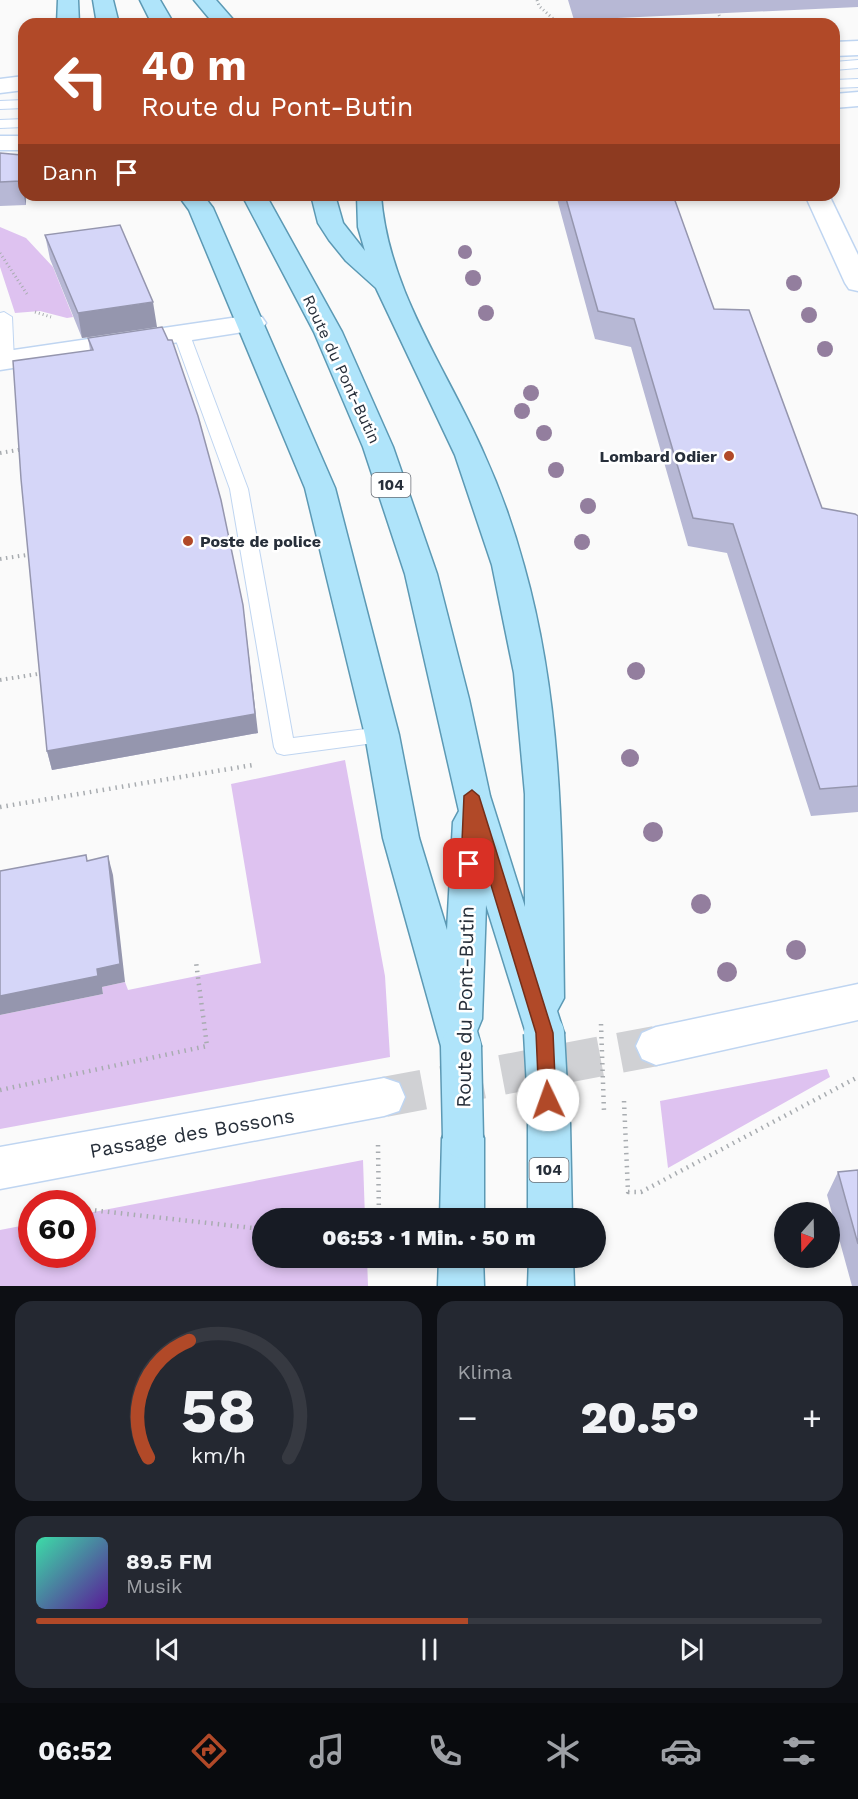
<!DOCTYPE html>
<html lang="de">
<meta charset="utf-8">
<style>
body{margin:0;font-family:"Work Sans",sans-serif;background:#242831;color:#f1f3f6;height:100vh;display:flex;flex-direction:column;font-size:22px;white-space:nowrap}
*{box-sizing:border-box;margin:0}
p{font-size:20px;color:#9ea1a6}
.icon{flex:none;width:33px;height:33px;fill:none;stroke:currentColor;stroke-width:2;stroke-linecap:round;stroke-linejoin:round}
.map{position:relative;height:1286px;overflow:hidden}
.sheet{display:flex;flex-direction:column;gap:15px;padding:15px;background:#0d0f14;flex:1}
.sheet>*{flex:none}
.guide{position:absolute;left:18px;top:18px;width:822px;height:183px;border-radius:18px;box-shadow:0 3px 9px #0003;background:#b14928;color:#fff;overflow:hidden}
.needle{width:39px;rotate:200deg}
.fabs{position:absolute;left:774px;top:1202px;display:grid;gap:12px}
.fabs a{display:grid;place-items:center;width:66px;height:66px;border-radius:50%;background:#171b24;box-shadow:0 3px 9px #0003;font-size:30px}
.speed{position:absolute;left:18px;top:1190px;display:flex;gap:12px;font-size:30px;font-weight:700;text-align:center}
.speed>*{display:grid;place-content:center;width:78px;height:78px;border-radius:50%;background:#171b24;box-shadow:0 3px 9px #0003;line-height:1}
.speed .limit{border:9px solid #d22;background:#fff;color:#111}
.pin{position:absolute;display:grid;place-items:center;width:51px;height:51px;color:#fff;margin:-26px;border-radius:12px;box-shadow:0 3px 9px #0006}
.me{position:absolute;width:66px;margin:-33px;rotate:357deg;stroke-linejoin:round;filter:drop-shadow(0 0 4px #0008)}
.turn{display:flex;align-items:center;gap:21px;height:126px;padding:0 24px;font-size:27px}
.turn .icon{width:78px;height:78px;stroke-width:2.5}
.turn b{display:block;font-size:42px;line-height:51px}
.then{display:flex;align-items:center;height:57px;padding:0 24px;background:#0003;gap:12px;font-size:22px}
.big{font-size:45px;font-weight:800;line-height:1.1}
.sheet .widget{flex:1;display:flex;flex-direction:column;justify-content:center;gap:9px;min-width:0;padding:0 21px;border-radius:18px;background:#242831}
.sheet .dial{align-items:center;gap:0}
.dial svg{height:156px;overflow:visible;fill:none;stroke:#363941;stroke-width:7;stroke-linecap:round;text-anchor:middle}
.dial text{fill:#f1f3f6;stroke:none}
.song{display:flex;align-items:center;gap:18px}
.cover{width:72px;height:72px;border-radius:9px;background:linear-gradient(135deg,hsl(160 70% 55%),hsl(270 70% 35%))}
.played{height:6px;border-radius:3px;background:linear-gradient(90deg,#b14928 55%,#363941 55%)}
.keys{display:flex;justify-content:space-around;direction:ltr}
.heat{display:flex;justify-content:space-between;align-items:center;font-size:33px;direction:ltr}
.sheet .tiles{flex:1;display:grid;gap:15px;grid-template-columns:1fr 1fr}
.widget:last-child{grid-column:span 2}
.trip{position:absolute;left:252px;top:1208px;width:354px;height:60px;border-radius:30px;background:#171b24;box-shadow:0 3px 9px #0003;font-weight:800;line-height:60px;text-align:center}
.dock{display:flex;height:96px;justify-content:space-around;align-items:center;background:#090b0e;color:#9ea1a6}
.dock .icon{width:42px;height:42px}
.dock .on{color:#b14928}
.dock b{font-size:27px;color:#f1f3f6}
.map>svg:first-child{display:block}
</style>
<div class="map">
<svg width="858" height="1286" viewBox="0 0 858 1286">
<rect width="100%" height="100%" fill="#fafafa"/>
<path fill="#dec2f0" d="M0,227L26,238L53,267L73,317L67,318L40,311L15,313L0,267Z
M345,760L385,976L390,1057L0,1129V1015L103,994L102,987L125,982L128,990L261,963L231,784Z
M827,1069L830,1077L668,1168L660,1101Z
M363,1160L365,1218H262V1257H367L368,1286H0V1230L31,1224L32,1254H82L83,1214Z"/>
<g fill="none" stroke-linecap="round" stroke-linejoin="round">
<path stroke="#d0d1d4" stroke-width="40" stroke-dasharray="40 20" stroke-linecap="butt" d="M384,1097L656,1046"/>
<g stroke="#bfd5f1" stroke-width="2">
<path id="service" d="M858,60V68L834,70V62Z
M858,79V87L834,88V80Z
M24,100V108L0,109V101Z
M24,119V127L0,128V120Z
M4,312L12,317L14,361L6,366L0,364V313Z
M182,330L190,335L248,489L293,738L382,727L389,729L392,735L389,741L284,755L277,753L274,747L230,489L174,335Z"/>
</g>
<g stroke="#bfd5f1" stroke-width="3">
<path id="minor" d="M252,315L262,317L266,323L262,329L0,370V352Z
M858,984V1020L656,1065L642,1059L636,1046L642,1033L656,1027Z
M384,1078L399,1083L405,1097L399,1111L384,1116L0,1189V1147Z"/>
</g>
<g stroke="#bfd5f1" stroke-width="3">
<path id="tertiary" d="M805,195H829L858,255V291L849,289L845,283Z"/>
</g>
<g stroke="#bfd5f1" stroke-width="3">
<path id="secondary" d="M858,41V55L834,56V42Z
M24,76V90L0,93V79Z
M858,92V106L834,108V94Z
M0,136H24V150H0Z"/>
</g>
<g stroke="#5c99b4" stroke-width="3">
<path id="primary" d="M58,0H78L79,24H57Z
M93,0H113L119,24H97Z
M140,0H160L174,24H152Z
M194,0H216L237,24H214Z
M178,195H203L213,208L335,488L399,735L419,838L447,930L453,822L459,811L405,574L363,447L314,332L242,195H266L342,332L393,447L437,574L469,699L490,796L525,907V794L514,673L492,565L455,455L376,288L346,261L329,240L318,223L311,195H335L343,223L365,251L358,227L357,195H381C388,291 447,369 484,454C500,489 514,529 524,566C564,708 562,852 564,998L557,1011L564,1033L558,1046L544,1051L530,1046L486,905L482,1019L477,1031L481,1046L475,1059L461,1065L447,1059L441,1046L383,838L365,735L305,488L189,210Z
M549,1103L564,1109L570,1123L572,1218H528V1123L534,1109Z
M463,1118L478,1124L484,1138V1218H440L442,1138L448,1124Z
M439,1257H483L484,1286H438Z
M529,1257H573L574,1286H528Z"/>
</g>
<path stroke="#a8acb0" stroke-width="3" stroke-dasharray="1 3" stroke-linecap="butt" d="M537,0L539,6L559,24
M719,15L723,24
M0,253L27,294
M35,312L51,317"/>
<path stroke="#a8acb0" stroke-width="4" stroke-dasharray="1.5 4.5" stroke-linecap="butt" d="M0,453L23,449
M0,559L33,554
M0,680L44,673"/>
<path stroke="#a8acb0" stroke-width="4.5" stroke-dasharray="1.5 5" stroke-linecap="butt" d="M0,807L253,765
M0,1090L207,1046L196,962
M624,1101L628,1192H641L858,1077
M378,1145L379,1218
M82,1209L262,1229"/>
<use href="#service" fill="#fff" fill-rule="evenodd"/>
<use href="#minor" fill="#fff" fill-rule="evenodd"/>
<use href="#tertiary" fill="#fff" fill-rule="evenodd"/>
<use href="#secondary" fill="#fff" fill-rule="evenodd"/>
<use href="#primary" fill="#afe4fa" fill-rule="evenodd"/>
<g stroke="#5c99b4" stroke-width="43" stroke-linecap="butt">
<path id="primary-bridge" d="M544,1033L549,1123
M461,1046L463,1138"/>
</g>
<path stroke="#a8acb0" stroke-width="4.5" stroke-dasharray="1.5 5" stroke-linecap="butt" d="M601,1024L604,1112"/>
<use href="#primary-bridge" stroke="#afe4fa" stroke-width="40"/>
</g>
<g fill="#937e9e">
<circle cx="465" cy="252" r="7"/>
<circle cx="473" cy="278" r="8"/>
<circle cx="794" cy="283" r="8"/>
<circle cx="486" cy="313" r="8"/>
<circle cx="809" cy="315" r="8"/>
<circle cx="825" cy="349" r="8"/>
<circle cx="531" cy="393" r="8"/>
<circle cx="522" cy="411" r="8"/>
<circle cx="544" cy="433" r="8"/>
<circle cx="556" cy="470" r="8"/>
<circle cx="588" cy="506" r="8"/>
<circle cx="582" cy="542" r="8"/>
<circle cx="636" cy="671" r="9"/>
<circle cx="630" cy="758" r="9"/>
<circle cx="653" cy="832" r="10"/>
<circle cx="701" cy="904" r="10"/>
<circle cx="796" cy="950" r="10"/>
<circle cx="727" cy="972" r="10"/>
</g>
<path fill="#b7b8d5" d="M568,0H858V7L574,20Z
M0,153L21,155L24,195H26V205L0,206Z
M556,195H673L714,309L822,508L858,516V812L811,816L727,553L688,546L631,347L595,339Z
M45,235L157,327L82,338L50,259Z
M88,338L258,733L52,770L47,751L90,350Z
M858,1170V1286H852L827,1195L838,1172Z"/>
<path fill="#9596ae" d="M21,155L24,170V195H26V205L20,181Z
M153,302L157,327L82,338L78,313Z
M243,605L258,733L52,770L47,751Z
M108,856L113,875L125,982L102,987L103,994L0,1015V996L97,969Z"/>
<path fill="#d5d6f8" stroke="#9596ae" stroke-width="1.5" d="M0,153L21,155L20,181L0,182Z
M565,195H673L714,309L749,310L822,508L855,514L858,516V786L820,789L733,524L693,518L634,319L598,311Z
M120,225L153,302L78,313L45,235Z
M162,327L168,340H172L198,416L221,500L243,605L255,714L47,751L21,479L13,361L93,350L88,338Z
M86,855L87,861L108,856L120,964L97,969L98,976L0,996V871Z
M858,1170V1244L838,1172Z"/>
<path fill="#b14928" stroke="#732f1a" stroke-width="1.5" d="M472,790L479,796L553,1033L556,1100L554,1106L548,1108L542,1106L539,1100L536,1033L477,839L474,869L469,871L461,864L464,796Z"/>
<g fill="#b14928" stroke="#fff" stroke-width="2">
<circle cx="729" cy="456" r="6"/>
<circle cx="188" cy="541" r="6"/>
</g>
<g text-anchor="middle" stroke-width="5" stroke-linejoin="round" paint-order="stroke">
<g fill="#fff" stroke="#686d75" stroke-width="1.5">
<rect x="371.5" y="473" width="39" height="24" rx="4.5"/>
<rect x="529.5" y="1158" width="39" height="24" rx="4.5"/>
</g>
<g font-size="15" font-weight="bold" fill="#272f3a">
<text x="391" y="490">104</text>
<text x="549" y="1175">104</text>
</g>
<g font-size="16" fill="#272f3a" stroke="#fff">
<text transform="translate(342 369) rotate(65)" y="6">Route du Pont-Butin</text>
</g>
<g font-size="16" font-weight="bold" fill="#272f3a" stroke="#fff" text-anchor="end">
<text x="717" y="462">Lombard Odier</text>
<text x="200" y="547" text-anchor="start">Poste de police</text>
</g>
<g font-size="20" fill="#272f3a" stroke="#fff">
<text transform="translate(465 1007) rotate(-89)" y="7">Route du Pont-Butin</text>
<text transform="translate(192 1133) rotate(-10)" y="7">Passage des Bossons</text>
</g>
</g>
</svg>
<div class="fabs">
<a><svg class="needle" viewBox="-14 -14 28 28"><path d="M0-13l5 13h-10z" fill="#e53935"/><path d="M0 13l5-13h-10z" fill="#9ea1a6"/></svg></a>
</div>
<div class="speed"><div class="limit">60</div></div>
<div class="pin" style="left:469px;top:864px;background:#d93025"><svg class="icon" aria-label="arrive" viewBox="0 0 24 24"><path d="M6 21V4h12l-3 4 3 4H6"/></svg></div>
<svg class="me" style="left:548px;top:1100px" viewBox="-20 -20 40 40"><circle r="19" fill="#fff"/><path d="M0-13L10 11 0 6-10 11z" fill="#b14928"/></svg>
<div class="trip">06:53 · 1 Min. · 50 m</div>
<div class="guide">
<div class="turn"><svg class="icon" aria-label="left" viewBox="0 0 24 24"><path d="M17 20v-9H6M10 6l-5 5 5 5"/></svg><div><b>40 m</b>Route du Pont-Butin</div></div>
<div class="then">Dann<svg class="icon" aria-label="arrive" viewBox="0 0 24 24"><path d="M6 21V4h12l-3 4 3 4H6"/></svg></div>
</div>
</div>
<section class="sheet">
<div class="tiles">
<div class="widget dial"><svg viewBox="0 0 100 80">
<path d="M14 69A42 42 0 1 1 86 69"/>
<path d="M14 69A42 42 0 0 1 35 9" stroke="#b14928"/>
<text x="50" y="56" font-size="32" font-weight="700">58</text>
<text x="50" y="72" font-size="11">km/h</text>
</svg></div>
<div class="widget"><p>Klima</p>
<div class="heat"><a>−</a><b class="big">20.5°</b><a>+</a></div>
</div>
<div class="widget">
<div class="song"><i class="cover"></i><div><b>89.5 FM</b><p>Musik</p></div></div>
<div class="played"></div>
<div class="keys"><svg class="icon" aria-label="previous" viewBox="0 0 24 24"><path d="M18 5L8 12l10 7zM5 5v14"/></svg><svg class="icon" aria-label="pause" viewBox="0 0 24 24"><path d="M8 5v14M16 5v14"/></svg><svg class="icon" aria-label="next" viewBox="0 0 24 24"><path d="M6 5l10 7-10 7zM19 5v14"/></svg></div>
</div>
</div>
</section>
<nav class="dock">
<b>06:52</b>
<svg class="icon on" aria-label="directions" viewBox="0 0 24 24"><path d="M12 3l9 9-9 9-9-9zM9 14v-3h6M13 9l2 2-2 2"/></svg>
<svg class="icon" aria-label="music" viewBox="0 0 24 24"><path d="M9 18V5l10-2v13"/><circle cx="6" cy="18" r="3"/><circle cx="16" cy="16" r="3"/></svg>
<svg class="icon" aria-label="phone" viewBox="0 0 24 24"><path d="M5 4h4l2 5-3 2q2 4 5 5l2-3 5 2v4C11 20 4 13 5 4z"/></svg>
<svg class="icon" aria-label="climate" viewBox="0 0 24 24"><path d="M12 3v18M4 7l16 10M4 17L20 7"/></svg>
<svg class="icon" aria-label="car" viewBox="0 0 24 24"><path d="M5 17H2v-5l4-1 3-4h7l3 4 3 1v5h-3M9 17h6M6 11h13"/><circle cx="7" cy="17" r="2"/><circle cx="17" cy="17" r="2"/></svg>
<svg class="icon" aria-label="filters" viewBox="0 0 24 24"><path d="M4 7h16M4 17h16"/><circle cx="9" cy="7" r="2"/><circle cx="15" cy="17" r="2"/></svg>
</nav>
